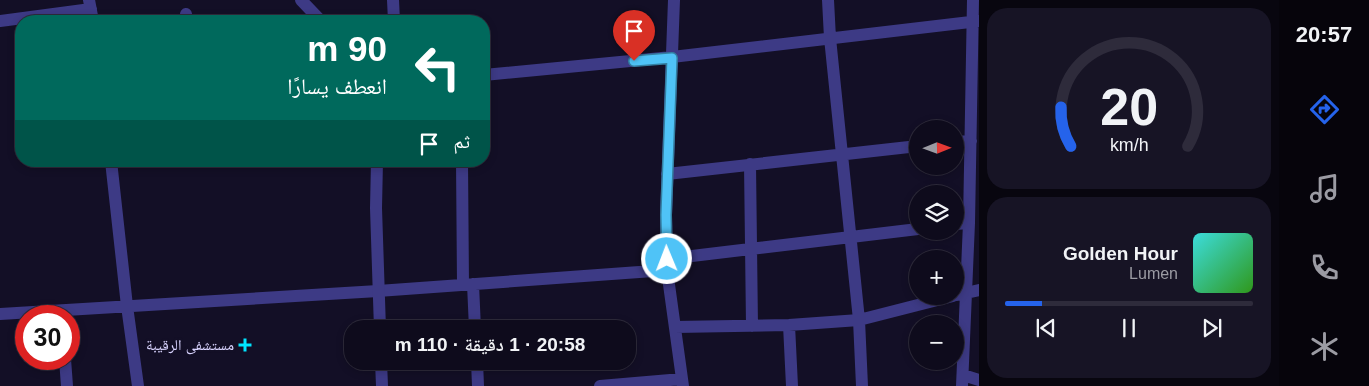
<!DOCTYPE html>
<html lang="ar">
<meta charset="utf-8">
<style>
body{margin:0;font-family:Arial,"Noto Naskh Arabic",sans-serif;background:#171425;color:#f1f3f6;direction:rtl;height:100vh;display:flex;flex-direction:column;font-size:19px;white-space:nowrap}
*{box-sizing:border-box;margin:0}
p{font-size:16px;color:#9b9ba3}
.icon{flex:none;width:28px;height:28px;fill:none;stroke:currentColor;stroke-width:2;stroke-linecap:round;stroke-linejoin:round}
.map{position:relative;flex:1;overflow:hidden;direction:ltr}
.details{display:flex;flex-direction:column;gap:8px;padding:8px;background:#08060f;width:300px}
.details>*{flex:none}
.banner{position:absolute;left:15px;top:15px;width:475px;height:152px;border-radius:20px;box-shadow:0 2px 8px #0003,0 0 0 1px #2e2b3b;direction:rtl;background:#00695c;color:#fff;overflow:hidden}
.needle{width:32px;rotate:89deg}
.buttons{position:absolute;left:909px;top:120px;display:grid;gap:10px}
.buttons a{display:grid;place-items:center;width:55px;height:55px;border-radius:50%;background:#0e0b1c;box-shadow:0 2px 8px #0003,0 0 0 1px #2e2b3b;font-size:25px}
.speed{position:absolute;left:15px;top:305px;display:flex;gap:10px;font-size:25px;font-weight:700;text-align:center}
.speed>*{display:grid;place-content:center;width:65px;height:65px;border-radius:50%;background:#0e0b1c;box-shadow:0 2px 8px #0003,0 0 0 1px #2e2b3b;line-height:1}
.speed .limit{border:8px solid #d22;background:#fff;color:#111}
.pin{position:absolute;display:grid;place-items:center;width:42px;height:42px;color:#fff;margin:-51px -21px;border-radius:50% 50% 50% 0;rotate:-45deg;box-shadow:0 0 5px #0007}
.pin .icon{rotate:45deg}
.me{position:absolute;width:55px;margin:-28px;rotate:359deg;stroke-linejoin:round;filter:drop-shadow(0 0 4px #0008)}
.turn{display:flex;align-items:center;gap:18px;height:105px;padding:0 20px;font-size:22px}
.turn .icon{width:65px;height:65px;stroke-width:2.5}
.turn b{display:block;font-size:35px;line-height:42px}
.then{display:flex;align-items:center;height:48px;padding:0 20px;background:#0003;gap:10px;font-size:19px}
.details .widget{flex:1;display:flex;flex-direction:column;justify-content:center;gap:8px;min-width:0;padding:0 18px;border-radius:20px;background:#171425}
.details .dial{align-items:center;gap:0}
.dial svg{height:130px;overflow:visible;fill:none;stroke:#2e2b3b;stroke-width:7;stroke-linecap:round;text-anchor:middle}
.dial text{fill:#f1f3f6;stroke:none}
.song{display:flex;align-items:center;gap:15px}
.cover{width:60px;height:60px;border-radius:8px;background:linear-gradient(135deg,hsl(180 70% 55%),hsl(110 70% 35%))}
.played{height:5px;border-radius:2px;background:linear-gradient(90deg,#2563eb 15%,#2e2b3b 15%)}
.keys{display:flex;justify-content:space-around;direction:ltr}
.trip{position:absolute;left:344px;top:320px;width:292px;height:50px;border-radius:20px;background:#0e0b1c;box-shadow:0 2px 8px #0003,0 0 0 1px #2e2b3b;font-weight:600;line-height:50px;text-align:center;direction:rtl}
main{display:flex;flex:1;min-height:0}
.tab-bar{display:flex;flex-direction:column;width:90px;justify-content:space-around;align-items:center;background:#06040b;color:#9b9ba3}
.tab-bar .icon{width:35px;height:35px}
.tab-bar .current{color:#2563eb}
.tab-bar b{font-size:22px;color:#f1f3f6}
.map>svg:first-child{display:block}
</style>
<main>
<nav class="tab-bar">
<b>20:57</b>
<svg class="icon current" aria-label="directions" viewBox="0 0 24 24"><path d="M12 3l9 9-9 9-9-9zM9 14v-3h6M13 9l2 2-2 2"/></svg>
<svg class="icon" aria-label="music" viewBox="0 0 24 24"><path d="M9 18V5l10-2v13"/><circle cx="6" cy="18" r="3"/><circle cx="16" cy="16" r="3"/></svg>
<svg class="icon" aria-label="phone" viewBox="0 0 24 24"><path d="M5 4h4l2 5-3 2q2 4 5 5l2-3 5 2v4C11 20 4 13 5 4z"/></svg>
<svg class="icon" aria-label="climate" viewBox="0 0 24 24"><path d="M12 3v18M4 7l16 10M4 17L20 7"/></svg>
</nav>
<section class="details">
<div class="widget dial"><svg viewBox="0 0 100 80">
<path d="M14 69A42 42 0 1 1 86 69"/>
<path d="M14 69A42 42 0 0 1 8 45" stroke="#2563eb"/>
<text x="50" y="56" font-size="32" font-weight="700">20</text>
<text x="50" y="72" font-size="11">km/h</text>
</svg></div>
<div class="widget">
<div class="song"><i class="cover"></i><div><b>Golden Hour</b><p>Lumen</p></div></div>
<div class="played"></div>
<div class="keys"><svg class="icon" aria-label="previous" viewBox="0 0 24 24"><path d="M18 5L8 12l10 7zM5 5v14"/></svg><svg class="icon" aria-label="pause" viewBox="0 0 24 24"><path d="M8 5v14M16 5v14"/></svg><svg class="icon" aria-label="next" viewBox="0 0 24 24"><path d="M6 5l10 7-10 7zM19 5v14"/></svg></div>
</div>
</section>
<div class="map">
<svg width="979" height="386" viewBox="0 0 979 386">
<rect width="100%" height="100%" fill="#130f26"/>
<g fill="none" stroke-linecap="round" stroke-linejoin="round">
<path stroke="#3d3a85" stroke-width="12" d="M89,0L93,21
M301,0L321,21
M674,0L666,215L667,270L683,386
M828,0L830,38L859,320L862,386
M186,14L187,21
M0,21L91,9
M484,75L672,57L979,21
M955,142L971,141
M111,161L127,306L138,386
M462,161L463,285
M750,164L752,326
M667,174L918,146
M955,224L969,223
M667,259L918,229
M473,284L475,329
M957,295L979,290
M0,314L378,291L667,270
M789,325L792,386
M675,327L789,325L859,320L953,296
M65,359L67,386
M477,361L478,386
M963,375L979,380
M600,386L682,379
M962,386L969,223L973,0"/>
<path stroke="#3d3a85" stroke-width="12" d="M393,0L394,21
M377,161L376,208L380,329
M381,361L382,386"/>
</g>
<g fill="none" stroke-linecap="round" stroke-linejoin="round">
<g stroke="#337fa1" stroke-width="12">
<path id="route" d="M634,61L672,58L666,215L667,259"/>
</g>
<use href="#route" stroke="#4fc3f7" stroke-width="9"/>
</g>
<path fill="#00e5ff" stroke="#130f26" stroke-width="2" d="M242.5 337.5h5v5h5v5h-5v5h-5v-5h-5v-5h5z"/>
<g text-anchor="middle" stroke-width="5" stroke-linejoin="round" paint-order="stroke">
<g font-size="15" fill="#d9d4ff" stroke="#130f26" text-anchor="end">
<text x="234" y="350">مستشفى الرقيبة</text>
</g>
</g>
</svg>
<div class="buttons">
<a><svg class="needle" viewBox="-14 -14 28 28"><path d="M0-13l5 13h-10z" fill="#e53935"/><path d="M0 13l5-13h-10z" fill="#9b9ba3"/></svg></a>
<a><svg class="icon" aria-label="layers" viewBox="0 0 24 24"><path d="M12 4l9 5-9 5-9-5zM3 14l9 5 9-5"/></svg></a>
<a>+</a>
<a>−</a>
</div>
<div class="speed"><div class="limit">30</div></div>
<div class="pin" style="left:634px;top:61px;background:#d93025"><svg class="icon" aria-label="arrive" viewBox="0 0 24 24"><path d="M6 21V4h12l-3 4 3 4H6"/></svg></div>
<svg class="me" style="left:667px;top:259px" viewBox="-20 -20 40 40"><circle r="17" fill="#4fc3f7" stroke="#fff" stroke-width="3"/><path d="M0-11L8 9 0 5-8 9z" fill="#fff"/></svg>
<div class="trip">20:58 · 1 دقيقة · 110 m</div>
<div class="banner">
<div class="turn"><svg class="icon" aria-label="left" viewBox="0 0 24 24"><path d="M17 20v-9H6M10 6l-5 5 5 5"/></svg><div><b>90 m</b>انعطف يسارًا</div></div>
<div class="then">ثم<svg class="icon" aria-label="arrive" viewBox="0 0 24 24"><path d="M6 21V4h12l-3 4 3 4H6"/></svg></div>
</div>
</div>
</main>
